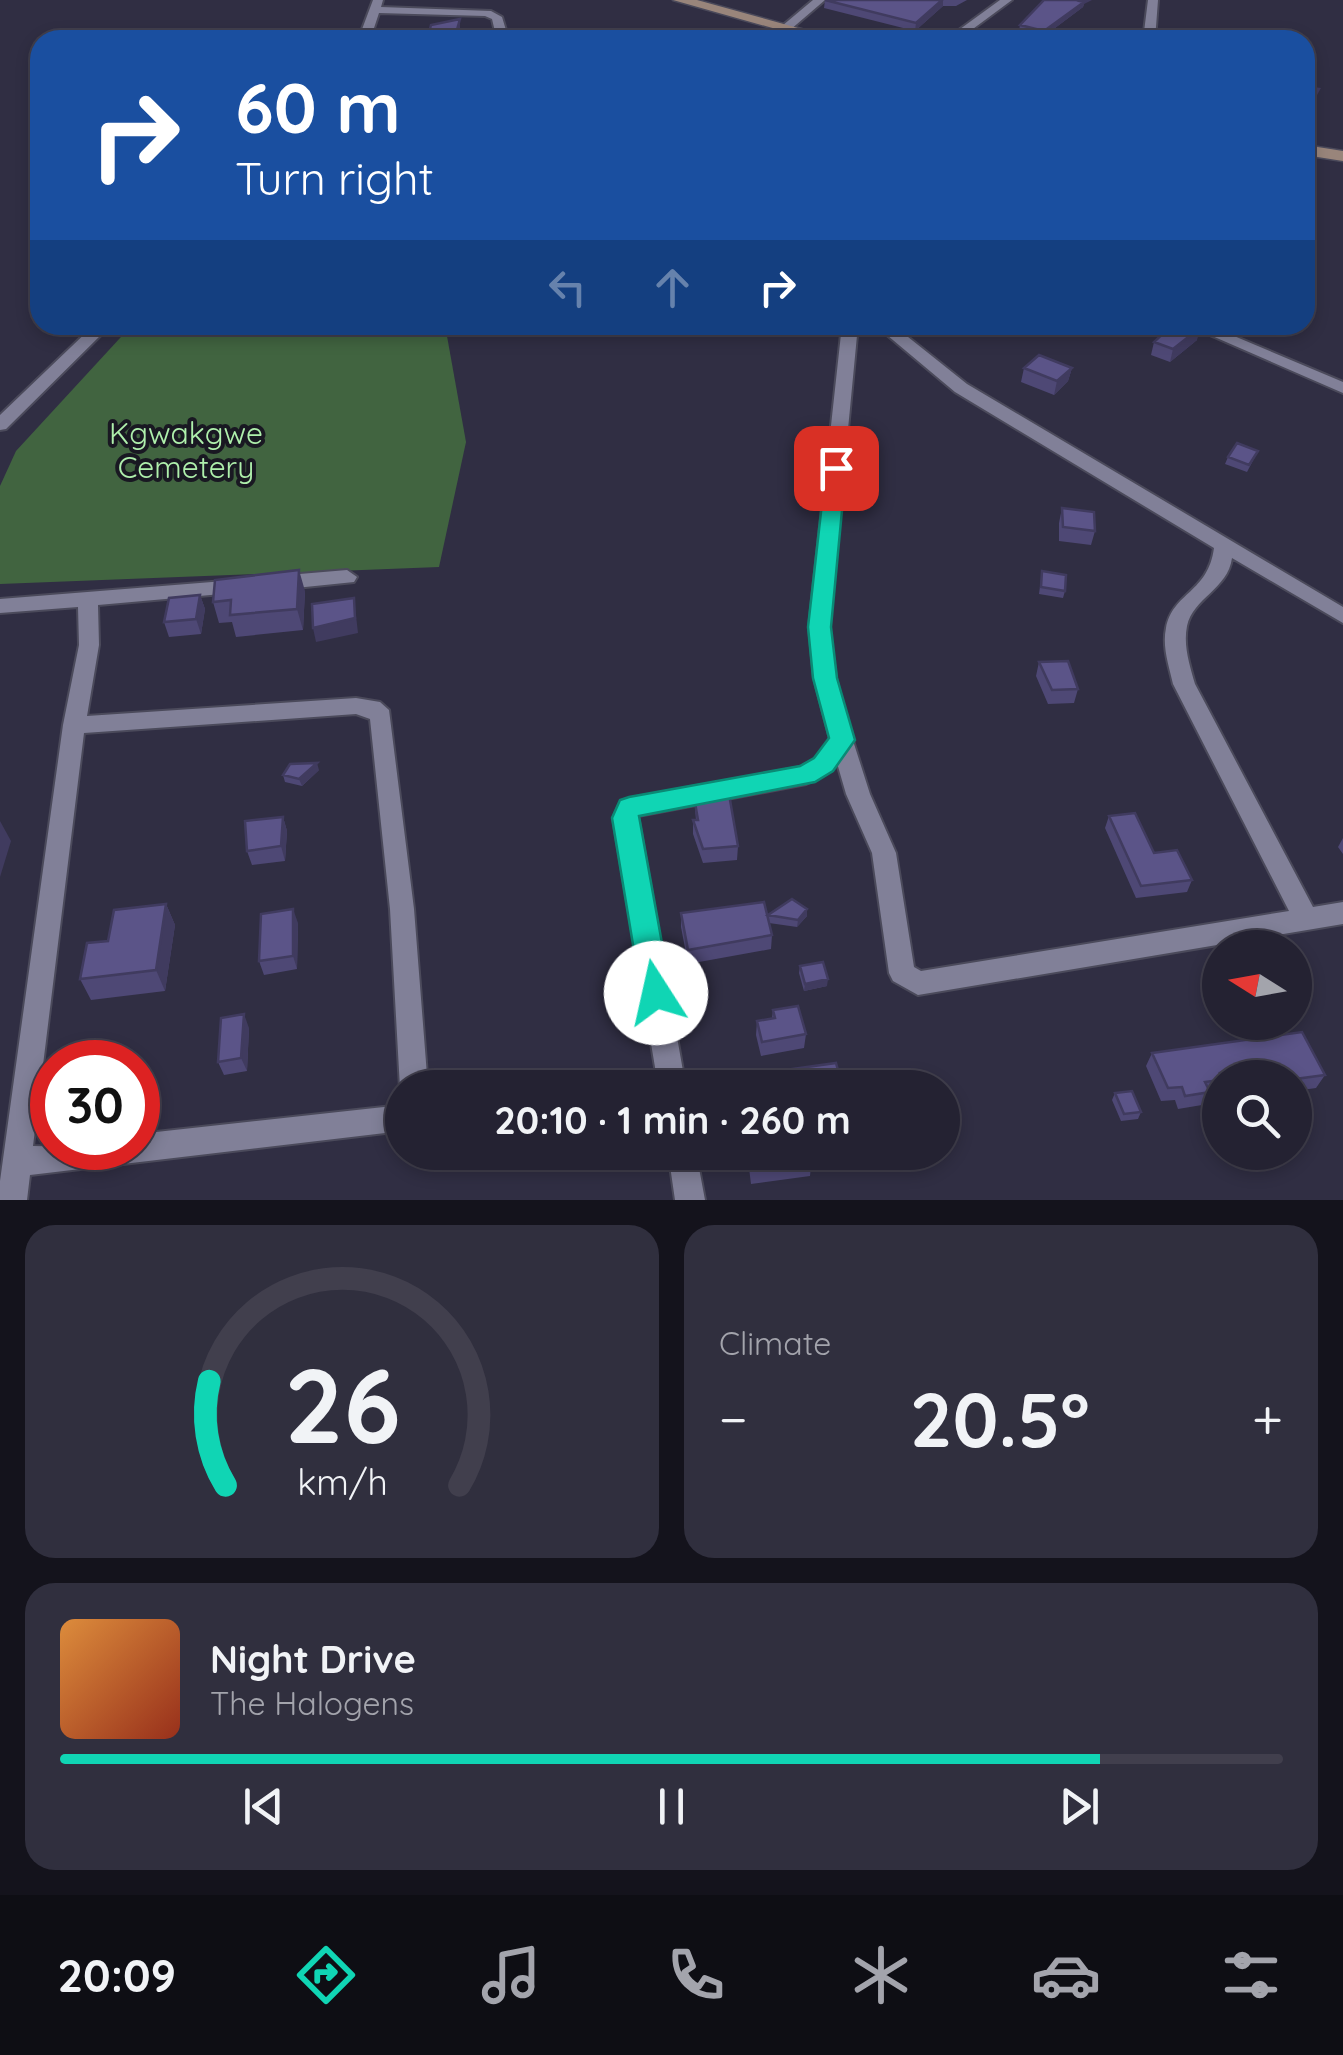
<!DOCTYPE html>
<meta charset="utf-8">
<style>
body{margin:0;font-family:Quicksand,sans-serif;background:#302f3e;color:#f1f3f6;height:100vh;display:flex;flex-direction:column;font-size:38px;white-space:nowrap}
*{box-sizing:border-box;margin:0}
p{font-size:32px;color:#a3a4ac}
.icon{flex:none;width:55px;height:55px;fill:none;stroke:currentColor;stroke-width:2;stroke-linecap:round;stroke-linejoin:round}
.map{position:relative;height:1200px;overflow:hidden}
.side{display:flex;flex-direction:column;gap:25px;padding:25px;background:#14131c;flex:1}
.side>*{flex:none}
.guide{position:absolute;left:30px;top:30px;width:1285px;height:305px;border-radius:30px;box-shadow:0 5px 15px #0003,0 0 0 2px #413f4d;background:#1a4fa0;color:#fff;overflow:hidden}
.needle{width:65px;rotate:281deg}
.controls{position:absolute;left:1202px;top:930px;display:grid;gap:20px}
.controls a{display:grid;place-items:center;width:110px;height:110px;border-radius:50%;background:#242232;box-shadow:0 5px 15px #0003,0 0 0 2px #413f4d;font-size:50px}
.speed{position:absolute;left:30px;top:1040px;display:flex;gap:20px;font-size:50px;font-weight:700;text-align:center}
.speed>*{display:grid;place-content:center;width:130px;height:130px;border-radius:50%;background:#242232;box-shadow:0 5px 15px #0003,0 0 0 2px #413f4d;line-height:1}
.speed .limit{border:15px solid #d22;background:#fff;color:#111}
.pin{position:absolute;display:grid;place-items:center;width:85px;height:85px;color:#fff;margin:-42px;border-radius:20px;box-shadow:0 5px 15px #0006}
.me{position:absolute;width:110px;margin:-55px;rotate:350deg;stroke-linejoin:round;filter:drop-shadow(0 0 8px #0008)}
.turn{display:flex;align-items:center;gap:35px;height:210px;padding:0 40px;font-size:45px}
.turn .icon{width:130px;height:130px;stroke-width:2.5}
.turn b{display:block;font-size:70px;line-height:85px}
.lanes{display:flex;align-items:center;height:95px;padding:0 40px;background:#0003;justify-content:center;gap:50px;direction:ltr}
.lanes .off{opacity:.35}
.big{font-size:75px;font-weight:700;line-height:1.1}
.side .tile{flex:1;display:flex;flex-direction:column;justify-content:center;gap:15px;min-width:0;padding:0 35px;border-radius:30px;background:#302f3e}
.side .dial{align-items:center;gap:0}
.dial svg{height:260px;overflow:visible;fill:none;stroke:#413f4d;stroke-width:7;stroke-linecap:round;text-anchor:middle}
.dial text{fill:#f1f3f6;stroke:none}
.song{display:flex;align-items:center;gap:30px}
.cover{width:120px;height:120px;border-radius:15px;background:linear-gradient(135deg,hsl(30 70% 55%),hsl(10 70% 35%))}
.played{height:10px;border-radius:5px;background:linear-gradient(90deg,#10d5b4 85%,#413f4d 85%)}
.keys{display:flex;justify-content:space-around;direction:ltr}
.heat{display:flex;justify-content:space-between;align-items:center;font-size:55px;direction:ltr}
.side .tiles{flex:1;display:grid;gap:25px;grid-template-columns:1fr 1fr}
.tile:last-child{grid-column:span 2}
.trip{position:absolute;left:385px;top:1070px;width:575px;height:100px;border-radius:50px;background:#242232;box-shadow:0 5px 15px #0003,0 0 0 2px #413f4d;font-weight:700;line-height:100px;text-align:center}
.menu{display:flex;height:160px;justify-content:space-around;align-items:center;background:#0e0e14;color:#a3a4ac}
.menu .icon{width:70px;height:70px}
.menu .on{color:#10d5b4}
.menu b{font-size:45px;color:#f1f3f6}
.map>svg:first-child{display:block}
</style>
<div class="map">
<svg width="1343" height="1200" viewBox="0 0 1343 1200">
<rect width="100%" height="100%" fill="#302e43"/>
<path fill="#416440" d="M132,325H445L466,442L439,567L0,584V486L16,451Z"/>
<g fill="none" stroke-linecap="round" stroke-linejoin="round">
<g stroke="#4b4a5b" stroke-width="4">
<path id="street" d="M373,0H383L381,7L491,11L502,17L509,40H497L492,19L485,16L379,13L370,40H358Z
M813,0H825L790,30H782V26Z
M1000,0H1012L958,40H945Z
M1148,0H1158L1155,40H1143Z
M94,325H111L6,429L0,430V415Z
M842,325H858L829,627L836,678L848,725L870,794L896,853L914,967L921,971L1289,911L1173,684C1169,666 1162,647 1166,628C1173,592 1208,593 1214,548L955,392L875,325H893L967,384L1343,607V623L1232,558C1228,589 1193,598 1187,626C1183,646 1190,666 1195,684L1313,907L1343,902V924L918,995L893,981L889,973L872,853L846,794L837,763L831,771L806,784L638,816L686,1088H623L627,1079L656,1073L613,818L621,801L801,767L815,759L830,739L814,678L809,627Z
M1187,325H1208L1343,382V393Z
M347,570L357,577L354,582L276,590L266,583L276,576Z
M237,580L244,582L247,587L244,592L98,605L99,645L87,716L356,698L380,702L389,710L414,909L428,1088H402V1093L400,1088L390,909L370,719L356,714L84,733L33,1146L138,1148V1134L402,1105V1131L30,1175L27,1200H0V1181L63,725L79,645L78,607L0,613V599Z
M668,1152H696L705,1200H675Z"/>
</g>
<g stroke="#4b4a5b" stroke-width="3">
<path id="secondary" d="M673,0H697L841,40H815Z
M1305,145L1343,151V161L1305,155Z"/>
</g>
<use href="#street" fill="#818098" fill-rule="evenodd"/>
<use href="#secondary" fill="#99857b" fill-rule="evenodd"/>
</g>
<path fill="#4e4875" d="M825,0H967L956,6H943L915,31L824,8Z
M1084,4L1083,7L1043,37L1019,31L1020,25Z
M1197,340L1170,362L1151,355L1154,342Z
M1024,368H1072L1068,381L1054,395L1021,382Z
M1258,451L1247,472L1225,464L1228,457Z
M1062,508L1095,531L1091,545L1059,541V523Z
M1042,571L1065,591L1063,598L1039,594Z
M305,591L303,630L236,637L232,622L219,623L213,602Z
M200,595L205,609L201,634L169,637L164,622Z
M1039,662L1078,689L1074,703L1048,704L1036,676Z
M319,770L302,786L285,782L283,775Z
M694,797L738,846L737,860L703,863L693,834V820H696Z
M1109,816L1154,853L1192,880L1187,892L1136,898L1105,828Z
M283,817L287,831L285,861L252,865L247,851Z
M1343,838V854L1338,847Z
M166,904L175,925L165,991L91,1000L80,979L108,941Z
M681,913L768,915L807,916L797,927L769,923L772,935L771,949L688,964L681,927Z
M298,923L297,969L264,975L259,961Z
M800,966L827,986L804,991L799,973Z
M773,1010L806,1034L804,1048L761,1056L756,1035L757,1021L772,1018Z
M249,1028L247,1071L224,1075L218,1062Z
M1152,1053L1325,1075L1316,1088L1295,1091V1078H1220V1086L1216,1093L1208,1094L1202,1105L1178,1109L1175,1100L1161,1101L1146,1066Z
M1115,1093L1141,1112L1138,1119L1121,1121L1112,1100Z
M747,1152H834L812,1156L810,1176L751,1184Z"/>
<path fill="#403b5f" d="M942,0H943V6L915,31L916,23Z
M1082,0H1092L1084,4L1083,7L1043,37L1044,31Z
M460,19V28L458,40H454Z
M1201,327L1197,340L1170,362L1173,349Z
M1072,368L1068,381L1054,395L1057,381Z
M299,570L305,591L303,630L297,609Z
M200,595L205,609L201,634L196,619Z
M354,598L358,633L316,642L313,628Z
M317,763L319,770L302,786L299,779Z
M283,817L287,831L285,861L281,846Z
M0,821L11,841L0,877Z
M166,904L175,925L165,991L156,970Z
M293,909L298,923L297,969L293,956Z
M807,909V916L797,927L798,920Z
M828,979L827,986L804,991L805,984Z
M244,1014L249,1028L247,1071L241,1058Z"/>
<path fill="#5b5488" stroke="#403b5f" stroke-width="2.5" d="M825,0H942L916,23Z
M1044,0H1082L1080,1L1084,2L1044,31L1020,25Z
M460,19L454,40H427L431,25Z
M1305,87L1319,89L1305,114Z
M1172,325H1195L1201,327L1173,349L1154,342Z
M1039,355L1072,368L1057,381L1024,368Z
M1237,443L1258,451L1249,465L1228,457Z
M1062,508L1094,512L1095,531L1063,527Z
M299,570L297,609L230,615L231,600L213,602L215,580Z
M1042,571L1066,575L1065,591L1041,587Z
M200,595L196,619L164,622L169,598Z
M354,598L355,618L313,628L312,604Z
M1068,661L1078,689L1052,690L1039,662Z
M317,763L299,779L283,775L290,764Z
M729,794L738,846L703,849L693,820H698L694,797Z
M1135,813L1154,853L1177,850L1192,880L1141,886L1109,816Z
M283,817L281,846L247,851L245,821Z
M792,899L807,909L798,920L768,915Z
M764,902L772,935L688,950L681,913Z
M166,904L156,970L80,979L87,943L108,941L114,910Z
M293,909V956L259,961L261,914Z
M823,962L828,979L805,984L800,966Z
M798,1006L806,1034L762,1042L757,1021L775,1018L773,1010Z
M244,1014L241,1058L218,1062L221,1018Z
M1302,1032L1325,1075L1295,1079V1078H1267L1261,1067L1220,1073L1222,1078H1220V1080L1205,1082L1210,1092L1185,1096L1182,1087L1168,1088L1152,1053Z
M836,1063L843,1088H736L734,1077Z
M1132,1091L1141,1112L1124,1114L1115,1093Z
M750,1152H811L813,1159L753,1167Z"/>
<path fill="#10d5b4" stroke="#0a8a75" stroke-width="2.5" d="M836,462L846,468L831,627L837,678L855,740L833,771L815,782L639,816L671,993L666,1003L656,1007L645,1003L641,993L612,818L620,800L629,797L800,766L814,758L829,738L813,678L808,627L826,468Z"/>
<g text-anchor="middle" stroke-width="8" stroke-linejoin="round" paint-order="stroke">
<g font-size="30" fill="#aff0ac" stroke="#191822">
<text x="186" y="444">Kgwakgwe<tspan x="186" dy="34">Cemetery</tspan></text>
</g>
</g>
</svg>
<div class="controls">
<a><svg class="needle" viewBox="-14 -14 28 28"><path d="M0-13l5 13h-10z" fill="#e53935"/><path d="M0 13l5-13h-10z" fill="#a3a4ac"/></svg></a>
<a><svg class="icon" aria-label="search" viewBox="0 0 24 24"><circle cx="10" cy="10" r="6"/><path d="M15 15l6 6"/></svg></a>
</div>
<div class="speed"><div class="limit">30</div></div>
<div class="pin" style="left:836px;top:468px;background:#d93025"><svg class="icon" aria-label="arrive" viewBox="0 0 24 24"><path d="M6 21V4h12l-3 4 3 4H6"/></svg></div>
<svg class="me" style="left:656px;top:993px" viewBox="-20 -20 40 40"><circle r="19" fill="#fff"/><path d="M0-13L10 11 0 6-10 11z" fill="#10d5b4"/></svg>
<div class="trip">20:10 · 1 min · 260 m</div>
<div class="guide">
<div class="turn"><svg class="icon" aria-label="right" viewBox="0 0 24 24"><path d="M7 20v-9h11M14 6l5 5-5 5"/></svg><div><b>60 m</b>Turn right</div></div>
<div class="lanes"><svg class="icon off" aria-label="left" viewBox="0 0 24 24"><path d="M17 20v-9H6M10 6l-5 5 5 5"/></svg><svg class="icon off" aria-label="ahead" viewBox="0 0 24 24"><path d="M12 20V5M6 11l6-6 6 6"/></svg><svg class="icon" aria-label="right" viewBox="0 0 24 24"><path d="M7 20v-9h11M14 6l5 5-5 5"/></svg></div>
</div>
</div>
<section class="side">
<div class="tiles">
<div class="tile dial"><svg viewBox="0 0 100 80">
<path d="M14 69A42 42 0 1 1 86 69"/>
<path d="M14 69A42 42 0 0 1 9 37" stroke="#10d5b4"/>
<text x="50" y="56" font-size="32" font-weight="700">26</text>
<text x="50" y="72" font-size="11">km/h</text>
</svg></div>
<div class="tile"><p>Climate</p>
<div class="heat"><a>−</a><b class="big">20.5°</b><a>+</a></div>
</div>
<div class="tile">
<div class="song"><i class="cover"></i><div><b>Night Drive</b><p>The Halogens</p></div></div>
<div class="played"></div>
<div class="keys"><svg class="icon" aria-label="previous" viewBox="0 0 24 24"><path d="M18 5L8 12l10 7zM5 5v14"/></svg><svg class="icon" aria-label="pause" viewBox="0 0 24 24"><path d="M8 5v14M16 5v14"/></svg><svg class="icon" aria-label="next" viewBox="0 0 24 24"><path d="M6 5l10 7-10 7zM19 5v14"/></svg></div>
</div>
</div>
</section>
<nav class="menu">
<b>20:09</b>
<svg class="icon on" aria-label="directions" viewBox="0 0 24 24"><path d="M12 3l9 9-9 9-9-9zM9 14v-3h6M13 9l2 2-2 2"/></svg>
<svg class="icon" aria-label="music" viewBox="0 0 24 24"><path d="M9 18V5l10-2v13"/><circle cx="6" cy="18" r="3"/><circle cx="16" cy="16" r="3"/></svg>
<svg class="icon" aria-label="phone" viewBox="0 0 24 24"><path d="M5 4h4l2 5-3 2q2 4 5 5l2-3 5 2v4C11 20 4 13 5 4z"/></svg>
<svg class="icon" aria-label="climate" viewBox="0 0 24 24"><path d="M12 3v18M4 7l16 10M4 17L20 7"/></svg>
<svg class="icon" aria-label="car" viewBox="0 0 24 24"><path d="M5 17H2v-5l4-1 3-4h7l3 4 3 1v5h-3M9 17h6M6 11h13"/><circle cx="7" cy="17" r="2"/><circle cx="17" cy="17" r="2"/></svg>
<svg class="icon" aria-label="filters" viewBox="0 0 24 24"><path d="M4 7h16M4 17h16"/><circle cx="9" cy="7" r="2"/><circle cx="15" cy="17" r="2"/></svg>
</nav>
